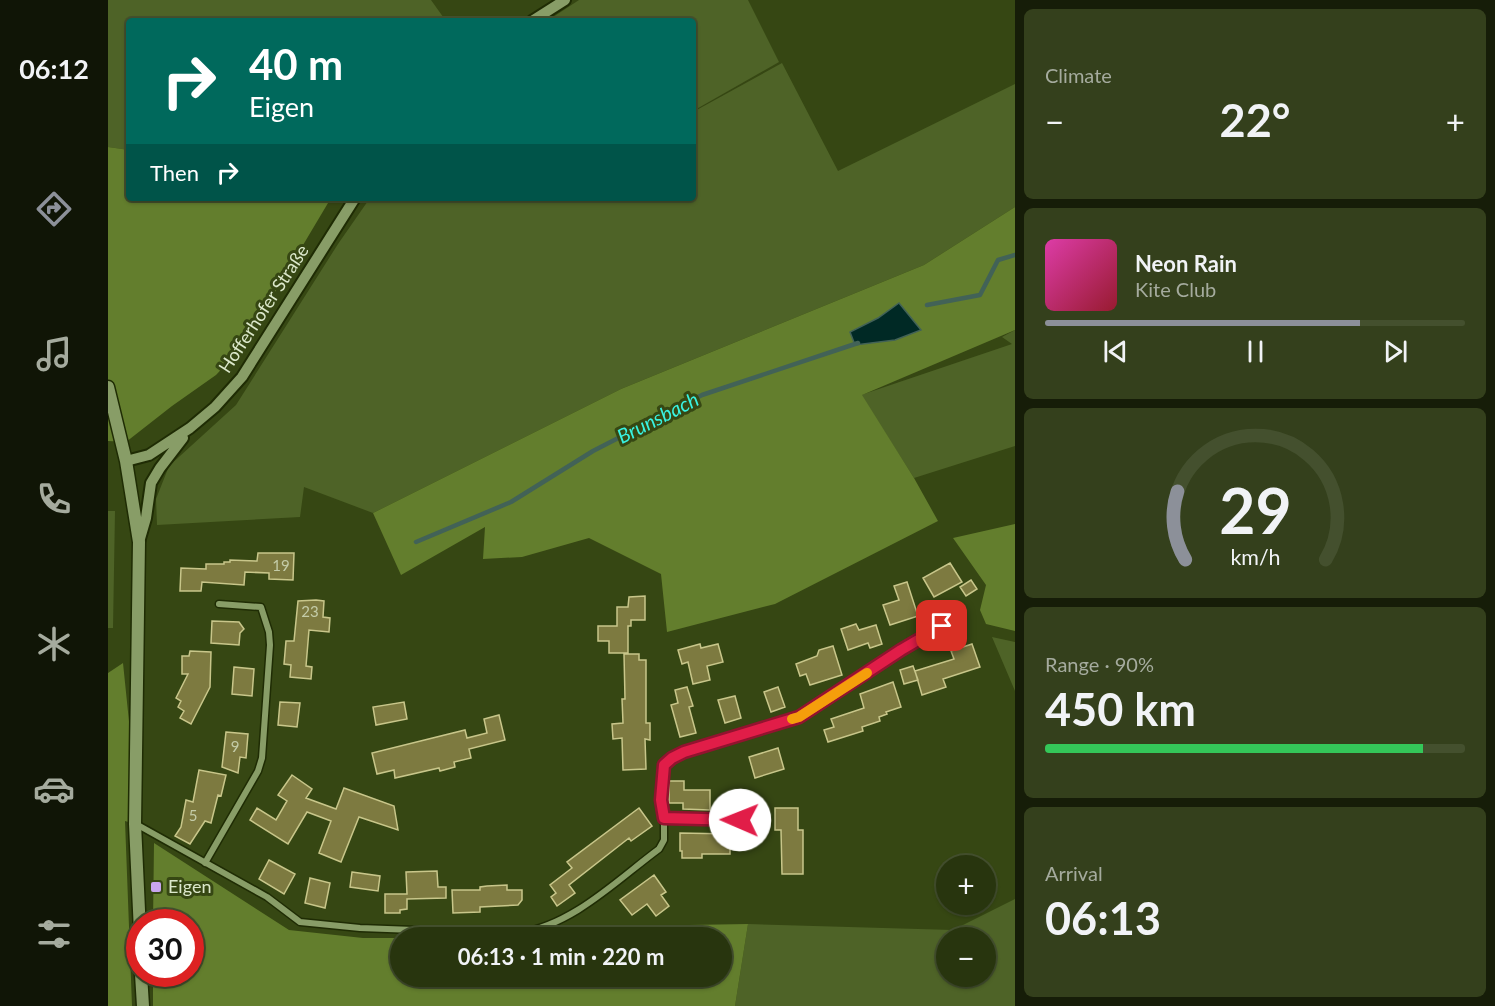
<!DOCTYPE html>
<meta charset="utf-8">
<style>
body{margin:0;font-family:Lato,sans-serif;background:#34401c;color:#f1f3f6;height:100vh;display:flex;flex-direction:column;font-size:22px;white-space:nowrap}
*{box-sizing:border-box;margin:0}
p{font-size:20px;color:#a5ab9e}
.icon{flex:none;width:33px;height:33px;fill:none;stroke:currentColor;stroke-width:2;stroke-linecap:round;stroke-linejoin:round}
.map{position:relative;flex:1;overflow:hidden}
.panel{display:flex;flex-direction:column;gap:9px;padding:9px;background:#161d08;width:480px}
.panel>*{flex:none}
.hud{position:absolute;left:18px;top:18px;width:570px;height:183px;border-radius:6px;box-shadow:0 2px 4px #0004,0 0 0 2px #44502e;background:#00695c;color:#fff;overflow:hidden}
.fabs{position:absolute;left:828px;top:855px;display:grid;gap:12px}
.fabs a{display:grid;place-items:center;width:60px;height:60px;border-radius:50%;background:#28350e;box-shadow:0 2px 4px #0004,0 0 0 2px #44502e;font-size:30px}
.speed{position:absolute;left:18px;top:909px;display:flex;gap:12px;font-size:30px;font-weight:700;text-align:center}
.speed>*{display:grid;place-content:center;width:78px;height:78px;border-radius:50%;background:#28350e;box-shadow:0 2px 4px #0004,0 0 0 2px #44502e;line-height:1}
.speed .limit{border:9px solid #d22;background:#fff;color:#111}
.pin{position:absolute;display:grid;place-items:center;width:51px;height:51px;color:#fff;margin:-26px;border-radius:12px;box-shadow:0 3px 9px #0006}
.me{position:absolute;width:66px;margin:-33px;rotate:271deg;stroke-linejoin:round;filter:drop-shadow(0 0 4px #0008)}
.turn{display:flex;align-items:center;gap:21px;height:126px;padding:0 24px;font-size:27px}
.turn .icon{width:78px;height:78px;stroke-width:2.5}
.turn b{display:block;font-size:42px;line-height:51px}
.then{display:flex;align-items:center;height:57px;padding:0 24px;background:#0003;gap:12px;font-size:22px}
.big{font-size:45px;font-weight:700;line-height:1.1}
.panel .tile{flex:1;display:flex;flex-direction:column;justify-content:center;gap:9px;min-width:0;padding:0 21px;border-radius:9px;background:#34401c}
.panel .dial{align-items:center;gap:0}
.dial svg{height:156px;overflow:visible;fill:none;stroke:#44502e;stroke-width:7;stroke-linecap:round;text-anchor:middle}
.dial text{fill:#f1f3f6;stroke:none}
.song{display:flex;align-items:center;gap:18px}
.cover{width:72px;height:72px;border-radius:9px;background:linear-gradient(135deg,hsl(320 70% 55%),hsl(350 70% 35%))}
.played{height:6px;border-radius:3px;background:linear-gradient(90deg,#8c9099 75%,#44502e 75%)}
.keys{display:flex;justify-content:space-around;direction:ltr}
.heat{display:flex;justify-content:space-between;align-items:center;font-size:33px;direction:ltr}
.charge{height:9px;border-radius:4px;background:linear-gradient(90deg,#34c759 90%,#44502e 0)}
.trip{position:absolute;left:282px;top:927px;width:342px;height:60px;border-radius:30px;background:#28350e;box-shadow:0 2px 4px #0004,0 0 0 2px #44502e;font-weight:700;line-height:60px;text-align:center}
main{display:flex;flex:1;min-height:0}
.dock{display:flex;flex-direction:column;width:108px;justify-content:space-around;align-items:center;background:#101506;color:#a5ab9e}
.dock .icon{width:42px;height:42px}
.dock .selected{color:#8c9099}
.dock b{font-size:27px;color:#f1f3f6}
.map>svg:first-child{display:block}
</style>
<main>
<nav class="dock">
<b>06:12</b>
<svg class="icon selected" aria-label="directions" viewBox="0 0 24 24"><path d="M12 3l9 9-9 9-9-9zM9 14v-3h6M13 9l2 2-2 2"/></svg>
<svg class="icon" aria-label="music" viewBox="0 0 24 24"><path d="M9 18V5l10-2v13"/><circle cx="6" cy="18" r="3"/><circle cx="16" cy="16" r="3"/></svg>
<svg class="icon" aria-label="phone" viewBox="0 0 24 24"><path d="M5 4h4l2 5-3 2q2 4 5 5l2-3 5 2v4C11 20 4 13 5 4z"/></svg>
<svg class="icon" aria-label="climate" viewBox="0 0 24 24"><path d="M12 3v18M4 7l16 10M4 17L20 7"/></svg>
<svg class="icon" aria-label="car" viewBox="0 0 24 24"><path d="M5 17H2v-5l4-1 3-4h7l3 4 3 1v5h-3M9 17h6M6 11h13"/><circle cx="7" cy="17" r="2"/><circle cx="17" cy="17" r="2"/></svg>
<svg class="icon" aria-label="filters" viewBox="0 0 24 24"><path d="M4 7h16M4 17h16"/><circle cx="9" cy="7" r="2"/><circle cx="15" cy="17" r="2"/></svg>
</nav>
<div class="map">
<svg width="907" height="1006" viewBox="0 0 907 1006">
<rect width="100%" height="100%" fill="#364713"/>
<path fill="#4e6327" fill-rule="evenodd" d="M0,0H323L338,21H21V150L0,147Z
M471,0H640L671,62L585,111V21H439Z
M674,63L730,171L907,84V207L816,265L513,389L265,513L196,487L192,517L49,525L48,499L61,466L128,405L230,244L262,198H585V112Z
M907,330V446L806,478L753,395L904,344L894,337Z
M0,511H7L5,628H0Z
M884,637L907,642V691Z
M907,899V1006H627L640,924L845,930ZM838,938H878V976H838Z"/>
<path fill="#637e2d" d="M0,147L21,150V198H223L151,319L124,358L108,375L64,406L18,442L0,441Z
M907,207V330L754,395L806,478L830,521L667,604L559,632L553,574L481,538L414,557L375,559L377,527L293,575L265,513L513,389L816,265Z
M907,524V631L878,624L872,610L878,585L845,538Z
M15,663L27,780V824L17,821L24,1006H0V673Z
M46,843L181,930L255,938H292V976H614V938L425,937L461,927L640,924L627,1006H45V974H82V922H45Z"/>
<path fill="#002925" stroke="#426257" stroke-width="1.5" d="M791,303L813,330L787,340L747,345L742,332L770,318Z"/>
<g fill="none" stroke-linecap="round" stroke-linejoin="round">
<path stroke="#426257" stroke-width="4.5" d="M819,305L872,295L890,260L907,255
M308,542L403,502L485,451L594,395L750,343"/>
</g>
<path fill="#7d7a40" stroke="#c8c68a" stroke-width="1.5" d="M150,553H186L185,580L161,579V573L137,572L136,585L94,582L93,591H72L73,568L98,569V564H116V562H122V560L149,561Z
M842,563L854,582L826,597L815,578Z
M863,580L869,589L858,596L852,587Z
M799,582L810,616L782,625L775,605L791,600L786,586Z
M537,596V620H523V626H520V653H501V641H490V626H509V607H520L521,597Z
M208,600L216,601L215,617L222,618L221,632L201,630L198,666L204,667L203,679L182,677L183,665L176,664L178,641H186L190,601Z
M104,621L131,622L136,629L132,633L131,645L103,643Z
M748,624L751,630L768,625L774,644L762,648L760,643L740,650L733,629Z
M592,644L593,648L610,644L615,662L599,666L602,680L585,684L580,662L574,664L570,650Z
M864,644L872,667L835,679L838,687L814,695L807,671L846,659L843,651Z
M725,646L734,675L702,685L698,674L692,676L688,664L709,656L711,650Z
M82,651L103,652L102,687L83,724L72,718L76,711L70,707L73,701L68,698L80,674H74V656H81Z
M516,654H531V660H538V723H542V740L537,739L538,769L515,770L514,738L505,739L504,724L515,723L514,699H517Z
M805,666L810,680L796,684L792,670Z
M126,667L146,669L144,696L124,694Z
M785,682L793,707L778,712L779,714L771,717L772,721L754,727L755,731L720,742L716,730L726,727L723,719L756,708L752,694Z
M579,687L585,706L581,707L588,733L572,737L563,705L570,703L567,690Z
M670,687L677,707L663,712L656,692Z
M627,696L633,718L617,723L610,700Z
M172,702L192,703L189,727L170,725Z
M296,702L299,719L268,725L265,707Z
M391,715L397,740L361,749L363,758L346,762L347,767L332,771L331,768L287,778L286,770L269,774L264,753L357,730L359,738L379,733L376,719Z
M118,732L140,734L138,758L132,757L130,773L114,767Z
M670,748L676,769L647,778L641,757Z
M91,770L118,775L113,796L110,795L103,823L97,821L82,844L67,836L73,827L78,800L85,802Z
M184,775L204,789L198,798L228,809L236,788L286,806L290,830L251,817L233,862L211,853L223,821L199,812L180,844L142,820L149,808L168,820L179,801L170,795Z
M561,781H576V790H602V810L575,809V803H561Z
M531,808L544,826L523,841L521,838L461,885L467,893L449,906L443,897L448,893L442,885L464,868L459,862Z
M667,808H690V830H695V874H674L673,830H667Z
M572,833L622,834V854H594V858H574V851H572Z
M161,860L187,874L176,894L151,879Z
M329,871L330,887H338V898L299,899V909L292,910V913H277V894H299L298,872Z
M244,872L272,876L270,891L242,887Z
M546,875L558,892L553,895L561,906L548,916L539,904L524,915L512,900Z
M202,878L222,883L217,908L197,903Z
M399,885V890H414V900L410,905L372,907V912L345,913L344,890H372V887L379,886Z"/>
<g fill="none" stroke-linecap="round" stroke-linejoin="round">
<g stroke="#1f2c04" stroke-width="9">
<path id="minor" d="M556,818L632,820L648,814
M28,824L159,897L192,922L252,928L388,933C395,933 404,934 411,933C465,925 509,880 551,849L556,840V818L553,800L556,765L564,758L576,752L691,717L793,650L846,619
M97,863L150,771L154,758L162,645L161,632L153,607L111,604"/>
</g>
<g stroke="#1f2c04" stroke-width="14">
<path id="tertiary" d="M424,21L457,0
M18,461L41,455L82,428L107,407L134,377L247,198
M31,542L38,518L43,483L52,468L75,438"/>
</g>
<g stroke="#1f2c04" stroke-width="15">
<path id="secondary" d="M0,387L18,461L31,542L27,824L32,932
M33,974L35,1006"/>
</g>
<use href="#minor" stroke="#889d67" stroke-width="6"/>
<use href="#tertiary" stroke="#889d67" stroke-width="10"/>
<use href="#secondary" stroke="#889d67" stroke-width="12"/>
</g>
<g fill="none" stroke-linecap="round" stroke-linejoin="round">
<g stroke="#92132f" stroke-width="15">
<path id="route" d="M632,820L556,818L553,800L556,765L564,758L576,752L691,717L793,650L834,626"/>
</g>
<use href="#route" stroke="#e11d48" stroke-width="10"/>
<path stroke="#f59e0b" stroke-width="10" d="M684,719L691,717L759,673"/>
</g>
<rect fill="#c8a5ee" stroke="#364713" stroke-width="2" x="42" y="881" width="12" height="12" rx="3"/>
<g text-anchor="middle" stroke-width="6" stroke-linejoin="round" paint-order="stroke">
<g font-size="15" fill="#c4cca8">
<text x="173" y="571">19</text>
<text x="202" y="617">23</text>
<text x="127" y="752">9</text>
<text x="85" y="821">5</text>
</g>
<g font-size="18" fill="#dce8cb" stroke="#364713">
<text transform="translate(156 309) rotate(-57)" y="6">Hofferhofer Straße</text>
</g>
<g font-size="18" fill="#dce8cb" stroke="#364713" text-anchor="start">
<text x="60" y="893">Eigen</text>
</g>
<g font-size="20" font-style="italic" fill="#39f3e2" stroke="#364713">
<text transform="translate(550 418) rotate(-27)" y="7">Brunsbach</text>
</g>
</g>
</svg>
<div class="fabs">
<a>+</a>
<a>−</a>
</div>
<div class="speed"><div class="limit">30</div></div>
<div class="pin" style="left:834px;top:626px;background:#d93025"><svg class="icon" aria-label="arrive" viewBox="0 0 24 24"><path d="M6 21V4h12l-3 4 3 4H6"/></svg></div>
<svg class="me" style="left:632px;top:820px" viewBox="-20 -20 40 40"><circle r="19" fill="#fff"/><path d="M0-13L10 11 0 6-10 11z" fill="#e11d48"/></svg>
<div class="trip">06:13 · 1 min · 220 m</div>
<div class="hud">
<div class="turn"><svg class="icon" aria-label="right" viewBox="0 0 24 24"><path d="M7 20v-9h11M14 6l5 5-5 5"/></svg><div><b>40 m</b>Eigen</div></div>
<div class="then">Then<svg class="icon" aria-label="right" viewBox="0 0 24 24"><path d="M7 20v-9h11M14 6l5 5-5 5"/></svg></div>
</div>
</div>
<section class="panel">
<div class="tile"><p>Climate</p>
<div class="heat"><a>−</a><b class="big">22°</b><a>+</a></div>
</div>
<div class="tile">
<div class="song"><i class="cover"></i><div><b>Neon Rain</b><p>Kite Club</p></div></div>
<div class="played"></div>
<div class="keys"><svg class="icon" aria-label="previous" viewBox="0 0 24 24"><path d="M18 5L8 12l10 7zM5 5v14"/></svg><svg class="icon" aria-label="pause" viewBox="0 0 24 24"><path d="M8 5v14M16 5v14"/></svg><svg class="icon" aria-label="next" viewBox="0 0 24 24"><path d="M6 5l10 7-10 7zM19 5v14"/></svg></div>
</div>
<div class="tile dial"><svg viewBox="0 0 100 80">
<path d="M14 69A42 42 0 1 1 86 69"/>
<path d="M14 69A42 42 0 0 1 10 34" stroke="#8c9099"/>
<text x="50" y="56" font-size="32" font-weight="700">29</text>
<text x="50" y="72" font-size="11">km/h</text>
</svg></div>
<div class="tile"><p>Range · 90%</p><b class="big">450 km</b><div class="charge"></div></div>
<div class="tile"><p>Arrival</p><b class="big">06:13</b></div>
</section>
</main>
